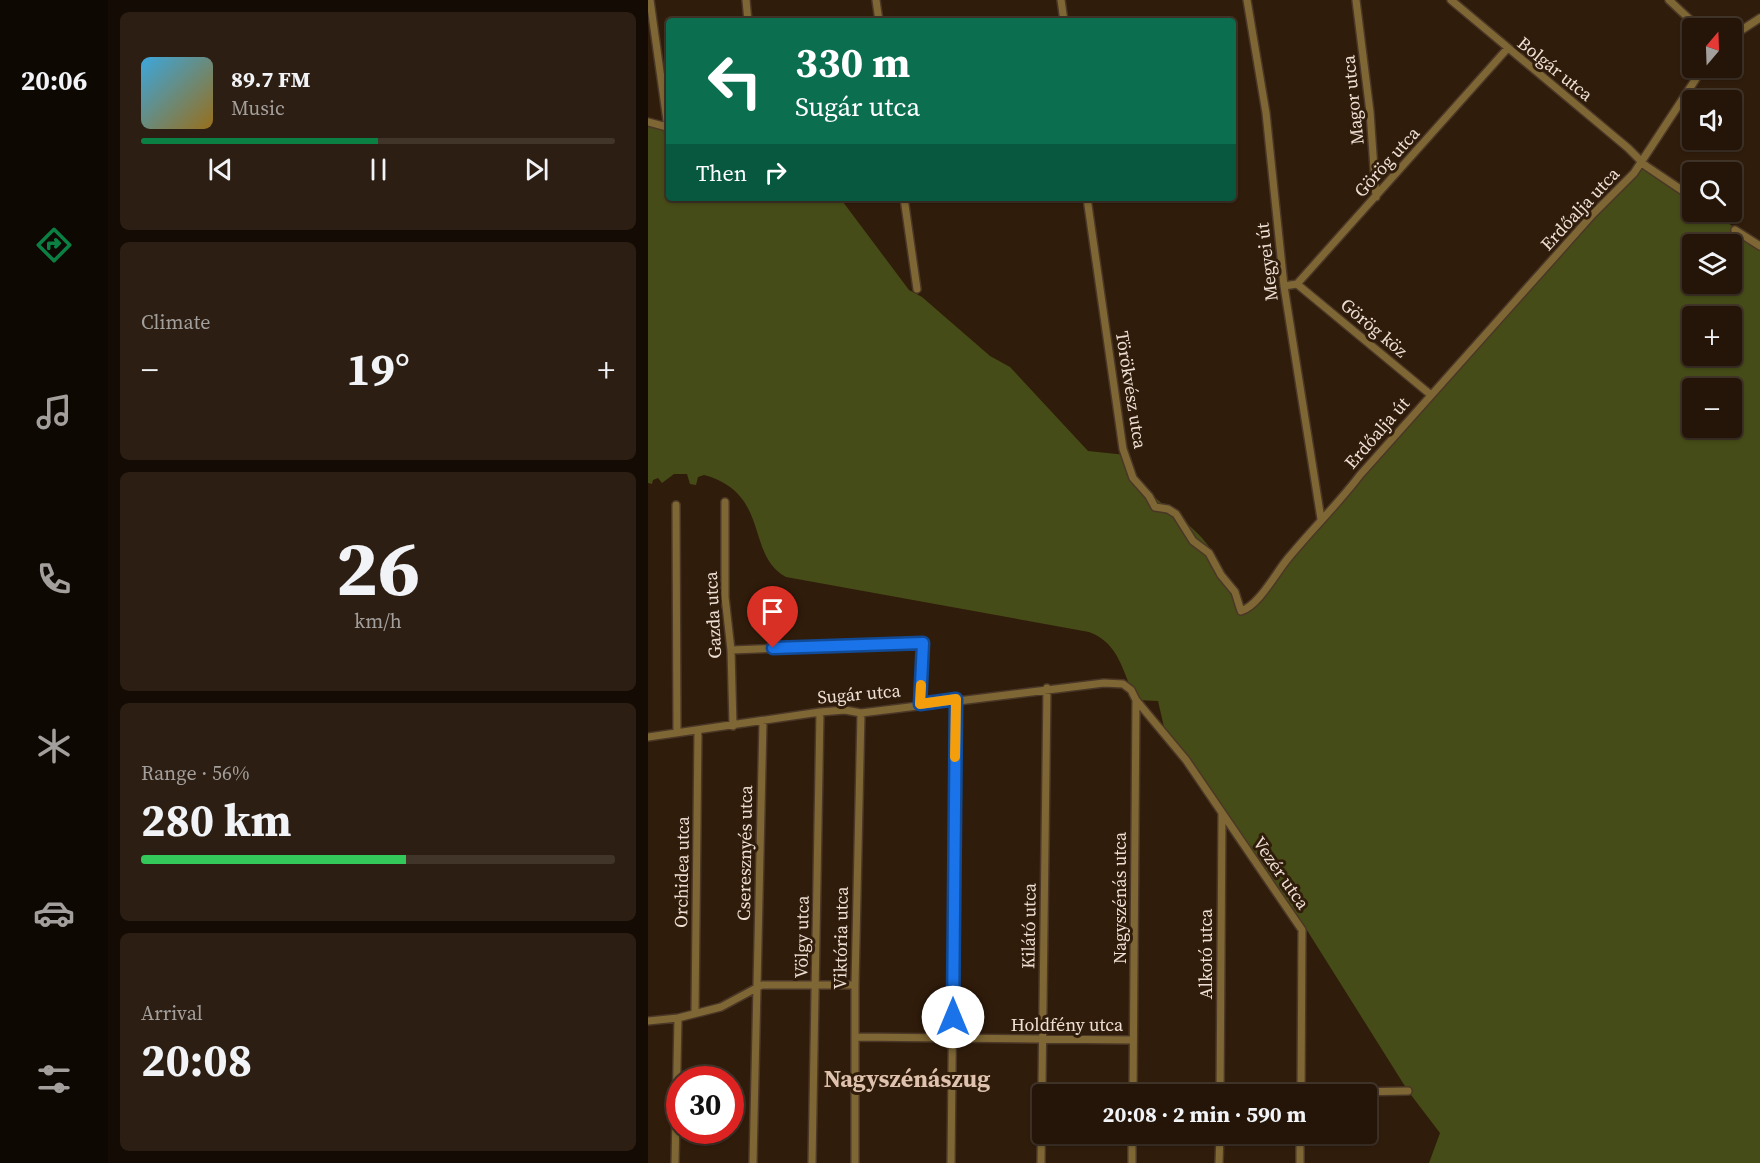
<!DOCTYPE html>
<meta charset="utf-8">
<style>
body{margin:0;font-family:"Source Serif 4",serif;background:#2c1e12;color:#f1f3f6;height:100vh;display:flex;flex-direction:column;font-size:22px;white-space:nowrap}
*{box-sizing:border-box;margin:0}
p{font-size:20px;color:#a39f9c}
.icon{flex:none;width:33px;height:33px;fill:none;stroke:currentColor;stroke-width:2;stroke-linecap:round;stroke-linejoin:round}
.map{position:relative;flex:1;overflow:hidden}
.side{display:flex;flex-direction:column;gap:12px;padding:12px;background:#140c04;width:540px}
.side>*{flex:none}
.hud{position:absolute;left:18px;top:18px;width:570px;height:183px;border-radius:6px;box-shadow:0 2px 4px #0004,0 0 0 2px #413429;background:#0b6e4f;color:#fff;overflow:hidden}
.needle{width:39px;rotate:19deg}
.tools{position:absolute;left:1034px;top:18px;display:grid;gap:12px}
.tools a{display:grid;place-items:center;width:60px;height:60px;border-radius:6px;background:#241508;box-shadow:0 2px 4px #0004,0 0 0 2px #413429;font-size:30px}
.speed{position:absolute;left:18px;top:1066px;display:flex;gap:12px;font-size:30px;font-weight:700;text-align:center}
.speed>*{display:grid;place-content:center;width:78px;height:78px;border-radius:50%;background:#241508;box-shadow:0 2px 4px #0004,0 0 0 2px #413429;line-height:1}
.speed .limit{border:9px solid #d22;background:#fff;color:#111}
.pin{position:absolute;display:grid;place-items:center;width:51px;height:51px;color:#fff;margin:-62px -26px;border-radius:50% 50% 50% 0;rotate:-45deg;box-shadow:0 0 6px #0007}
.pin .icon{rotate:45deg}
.me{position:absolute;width:66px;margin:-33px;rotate:0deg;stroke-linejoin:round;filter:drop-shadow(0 0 4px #0008)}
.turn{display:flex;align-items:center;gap:21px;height:126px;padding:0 30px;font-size:27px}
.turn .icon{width:78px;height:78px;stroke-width:2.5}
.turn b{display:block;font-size:42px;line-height:51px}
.then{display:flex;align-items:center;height:57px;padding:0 30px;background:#0003;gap:12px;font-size:22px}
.big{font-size:45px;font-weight:700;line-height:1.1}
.side .widget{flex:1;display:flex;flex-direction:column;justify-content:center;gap:9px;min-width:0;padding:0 21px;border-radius:9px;background:#2c1e12}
.side .dial{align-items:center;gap:0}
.dial b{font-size:78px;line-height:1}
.song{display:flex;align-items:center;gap:18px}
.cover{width:72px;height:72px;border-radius:9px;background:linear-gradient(135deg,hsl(200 70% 55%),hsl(40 70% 35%))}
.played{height:6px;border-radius:3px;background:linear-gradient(90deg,#0b8043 50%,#413429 50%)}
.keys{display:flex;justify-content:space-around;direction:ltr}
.heat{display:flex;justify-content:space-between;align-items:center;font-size:33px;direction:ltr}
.charge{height:9px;border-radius:4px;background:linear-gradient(90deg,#34c759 56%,#413429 0)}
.trip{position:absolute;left:384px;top:1084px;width:345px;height:60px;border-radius:6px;background:#241508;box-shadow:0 2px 4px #0004,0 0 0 2px #413429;font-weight:700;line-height:60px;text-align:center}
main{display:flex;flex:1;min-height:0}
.tab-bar{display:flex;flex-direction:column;width:108px;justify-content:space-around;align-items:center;background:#0e0803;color:#a39f9c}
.tab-bar .icon{width:42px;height:42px}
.tab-bar .selected{color:#0b8043}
.tab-bar b{font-size:27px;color:#f1f3f6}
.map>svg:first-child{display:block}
</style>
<main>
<nav class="tab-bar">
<b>20:06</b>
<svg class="icon selected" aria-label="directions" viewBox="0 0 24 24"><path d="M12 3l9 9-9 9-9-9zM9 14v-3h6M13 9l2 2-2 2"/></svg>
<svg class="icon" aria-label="music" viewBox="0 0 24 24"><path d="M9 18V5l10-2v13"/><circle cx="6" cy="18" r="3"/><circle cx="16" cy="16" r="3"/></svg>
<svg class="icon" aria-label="phone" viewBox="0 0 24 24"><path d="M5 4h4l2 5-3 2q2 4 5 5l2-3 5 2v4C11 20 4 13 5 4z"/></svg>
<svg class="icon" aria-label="climate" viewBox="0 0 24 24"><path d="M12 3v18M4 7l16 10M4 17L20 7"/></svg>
<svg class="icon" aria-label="car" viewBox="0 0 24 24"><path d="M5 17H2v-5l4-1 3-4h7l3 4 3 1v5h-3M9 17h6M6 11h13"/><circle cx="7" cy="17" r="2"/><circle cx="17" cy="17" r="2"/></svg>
<svg class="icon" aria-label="filters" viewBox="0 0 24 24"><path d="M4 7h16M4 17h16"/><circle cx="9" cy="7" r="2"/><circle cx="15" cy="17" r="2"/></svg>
</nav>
<section class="side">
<div class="widget">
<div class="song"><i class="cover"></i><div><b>89.7 FM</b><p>Music</p></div></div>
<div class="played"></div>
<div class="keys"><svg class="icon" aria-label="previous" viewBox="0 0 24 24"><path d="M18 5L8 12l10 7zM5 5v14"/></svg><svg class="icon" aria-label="pause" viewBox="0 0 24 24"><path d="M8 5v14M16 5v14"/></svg><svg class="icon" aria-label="next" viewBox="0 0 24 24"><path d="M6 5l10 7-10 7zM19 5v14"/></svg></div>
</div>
<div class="widget"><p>Climate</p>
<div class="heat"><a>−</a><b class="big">19°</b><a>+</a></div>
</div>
<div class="widget dial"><b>26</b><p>km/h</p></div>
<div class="widget"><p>Range · 56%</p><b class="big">280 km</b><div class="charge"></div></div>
<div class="widget"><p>Arrival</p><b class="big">20:08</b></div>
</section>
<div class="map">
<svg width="1112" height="1163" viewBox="0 0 1112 1163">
<rect width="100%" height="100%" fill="#301c0b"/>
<path fill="#464c17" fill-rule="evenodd" d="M0,126L16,130L21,146V198H128C142,204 174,198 192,198L261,290L274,297L342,356L362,367L440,451L478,455C490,495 527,508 554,538C573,559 583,586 594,611L615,590L992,161L1044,198V212H1063L1112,244V1163H781L792,1133L760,1091L657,927L516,727L510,701L488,700C475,674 472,643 441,632L138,577C97,555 123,493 56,475L50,477L48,485L42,484L39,474H26L14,483L10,478L5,480L4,484L0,483ZM1044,244H1083V284H1044ZM1044,316H1083V356H1044ZM1044,388H1083V428H1044Z
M523,1134H559V1146H523Z"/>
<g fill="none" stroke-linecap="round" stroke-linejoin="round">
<g stroke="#4b3727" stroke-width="10">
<path id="street" d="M2,0L21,135
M98,0L100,21
M228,0L231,21
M413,0L416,21
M599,0L618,113L636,286L673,519
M708,0L722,112L728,197
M803,0L980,148L998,166L1044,197
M1021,0L1051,28
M1083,37L1112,18
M0,122L19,127
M256,198L269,289
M439,198L475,449L485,478L501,496L507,507L520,509L528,514L545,541L561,553L573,575L587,592L593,611C612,605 629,570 642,556C665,528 690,504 712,475L945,214L986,173L1055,68
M1087,230L1112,246
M649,284L783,395
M636,286L649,284L859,49
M77,502V597L83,650L85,726
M28,505L29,732
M83,650L275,643L272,704
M0,737L172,712L197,710L213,713L456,683L475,684L483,690L488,700L538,760L654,930L653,1095
M47,1013L50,731
M0,1021L30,1018L73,1007L114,985H207
M208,1037L485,1040
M653,1093L760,1091
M485,1095L488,700
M572,1095L574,814
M27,1163L30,1018
M105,1163L115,721
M164,1163L172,712
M207,1163V985L213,713
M303,1163L308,699
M393,1163L399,688
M484,1163V1134
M571,1163L572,1134
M652,1163V1134"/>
</g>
<use href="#street" stroke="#7e6734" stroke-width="7"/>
</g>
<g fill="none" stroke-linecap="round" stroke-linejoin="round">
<g stroke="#114b97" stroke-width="15">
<path id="route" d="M125,648L275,643L272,704L308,699L305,1017"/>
</g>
<use href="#route" stroke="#1a73e8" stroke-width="10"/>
<path stroke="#f59e0b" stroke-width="10" d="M273,685L272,704L308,699L307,757"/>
</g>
<g text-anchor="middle" stroke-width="6" stroke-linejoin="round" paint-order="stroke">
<g font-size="18" fill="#efe0d6" stroke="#301c0b">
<text transform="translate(907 69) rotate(39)" y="6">Bolgár utca</text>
<text transform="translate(705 100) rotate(-96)" y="6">Magor utca</text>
<text transform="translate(739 162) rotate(-48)" y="6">Görög utca</text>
<text transform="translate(932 209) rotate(-47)" y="6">Erdőalja utca</text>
<text transform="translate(619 262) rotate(-97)" y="6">Megyei út</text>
<text transform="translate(726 328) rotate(40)" y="6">Görög köz</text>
<text transform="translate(483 390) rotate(81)" y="6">Törökvész utca</text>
<text transform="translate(729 433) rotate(-49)" y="6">Erdőalja út</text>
<text transform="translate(65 615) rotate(-93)" y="6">Gazda utca</text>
<text transform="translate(211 694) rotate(-5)" y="6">Sugár utca</text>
<text transform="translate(97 853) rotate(-89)" y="6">Cseresznyés utca</text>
<text transform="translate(34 872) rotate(-89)" y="6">Orchidea utca</text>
<text transform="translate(633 873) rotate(55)" y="6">Vezér utca</text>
<text transform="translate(472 898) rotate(-90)" y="6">Nagyszénás utca</text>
<text transform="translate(381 926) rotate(-89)" y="6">Kilátó utca</text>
<text transform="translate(154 937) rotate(-89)" y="6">Völgy utca</text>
<text transform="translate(193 938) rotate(-89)" y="6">Viktória utca</text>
<text transform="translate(558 954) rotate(-90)" y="6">Alkotó utca</text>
<text x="419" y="1031">Holdfény utca</text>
</g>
<g font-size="24" font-weight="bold" fill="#dec2ae" stroke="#301c0b">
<text x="259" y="1087">Nagyszénászug</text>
</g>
</g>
</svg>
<div class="tools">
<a><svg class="needle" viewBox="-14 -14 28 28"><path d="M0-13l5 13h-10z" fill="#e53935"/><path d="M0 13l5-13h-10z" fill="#a39f9c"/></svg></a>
<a><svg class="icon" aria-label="sound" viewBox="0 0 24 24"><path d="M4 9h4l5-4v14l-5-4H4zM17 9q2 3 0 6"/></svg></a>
<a><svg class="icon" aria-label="search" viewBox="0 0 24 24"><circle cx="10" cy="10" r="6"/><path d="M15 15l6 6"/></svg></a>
<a><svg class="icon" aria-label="layers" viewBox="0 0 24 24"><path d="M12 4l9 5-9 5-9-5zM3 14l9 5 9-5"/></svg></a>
<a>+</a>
<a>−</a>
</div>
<div class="speed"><div class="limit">30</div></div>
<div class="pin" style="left:125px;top:648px;background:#d93025"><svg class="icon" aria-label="arrive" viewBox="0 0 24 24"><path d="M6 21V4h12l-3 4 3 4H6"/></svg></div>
<svg class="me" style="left:305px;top:1017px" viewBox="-20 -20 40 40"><circle r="19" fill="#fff"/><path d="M0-13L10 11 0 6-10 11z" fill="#1a73e8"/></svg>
<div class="trip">20:08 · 2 min · 590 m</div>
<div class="hud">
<div class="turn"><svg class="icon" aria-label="left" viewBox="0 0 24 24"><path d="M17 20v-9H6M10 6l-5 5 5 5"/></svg><div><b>330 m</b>Sugár utca</div></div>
<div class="then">Then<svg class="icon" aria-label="right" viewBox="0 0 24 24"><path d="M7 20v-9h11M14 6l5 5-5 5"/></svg></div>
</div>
</div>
</main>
